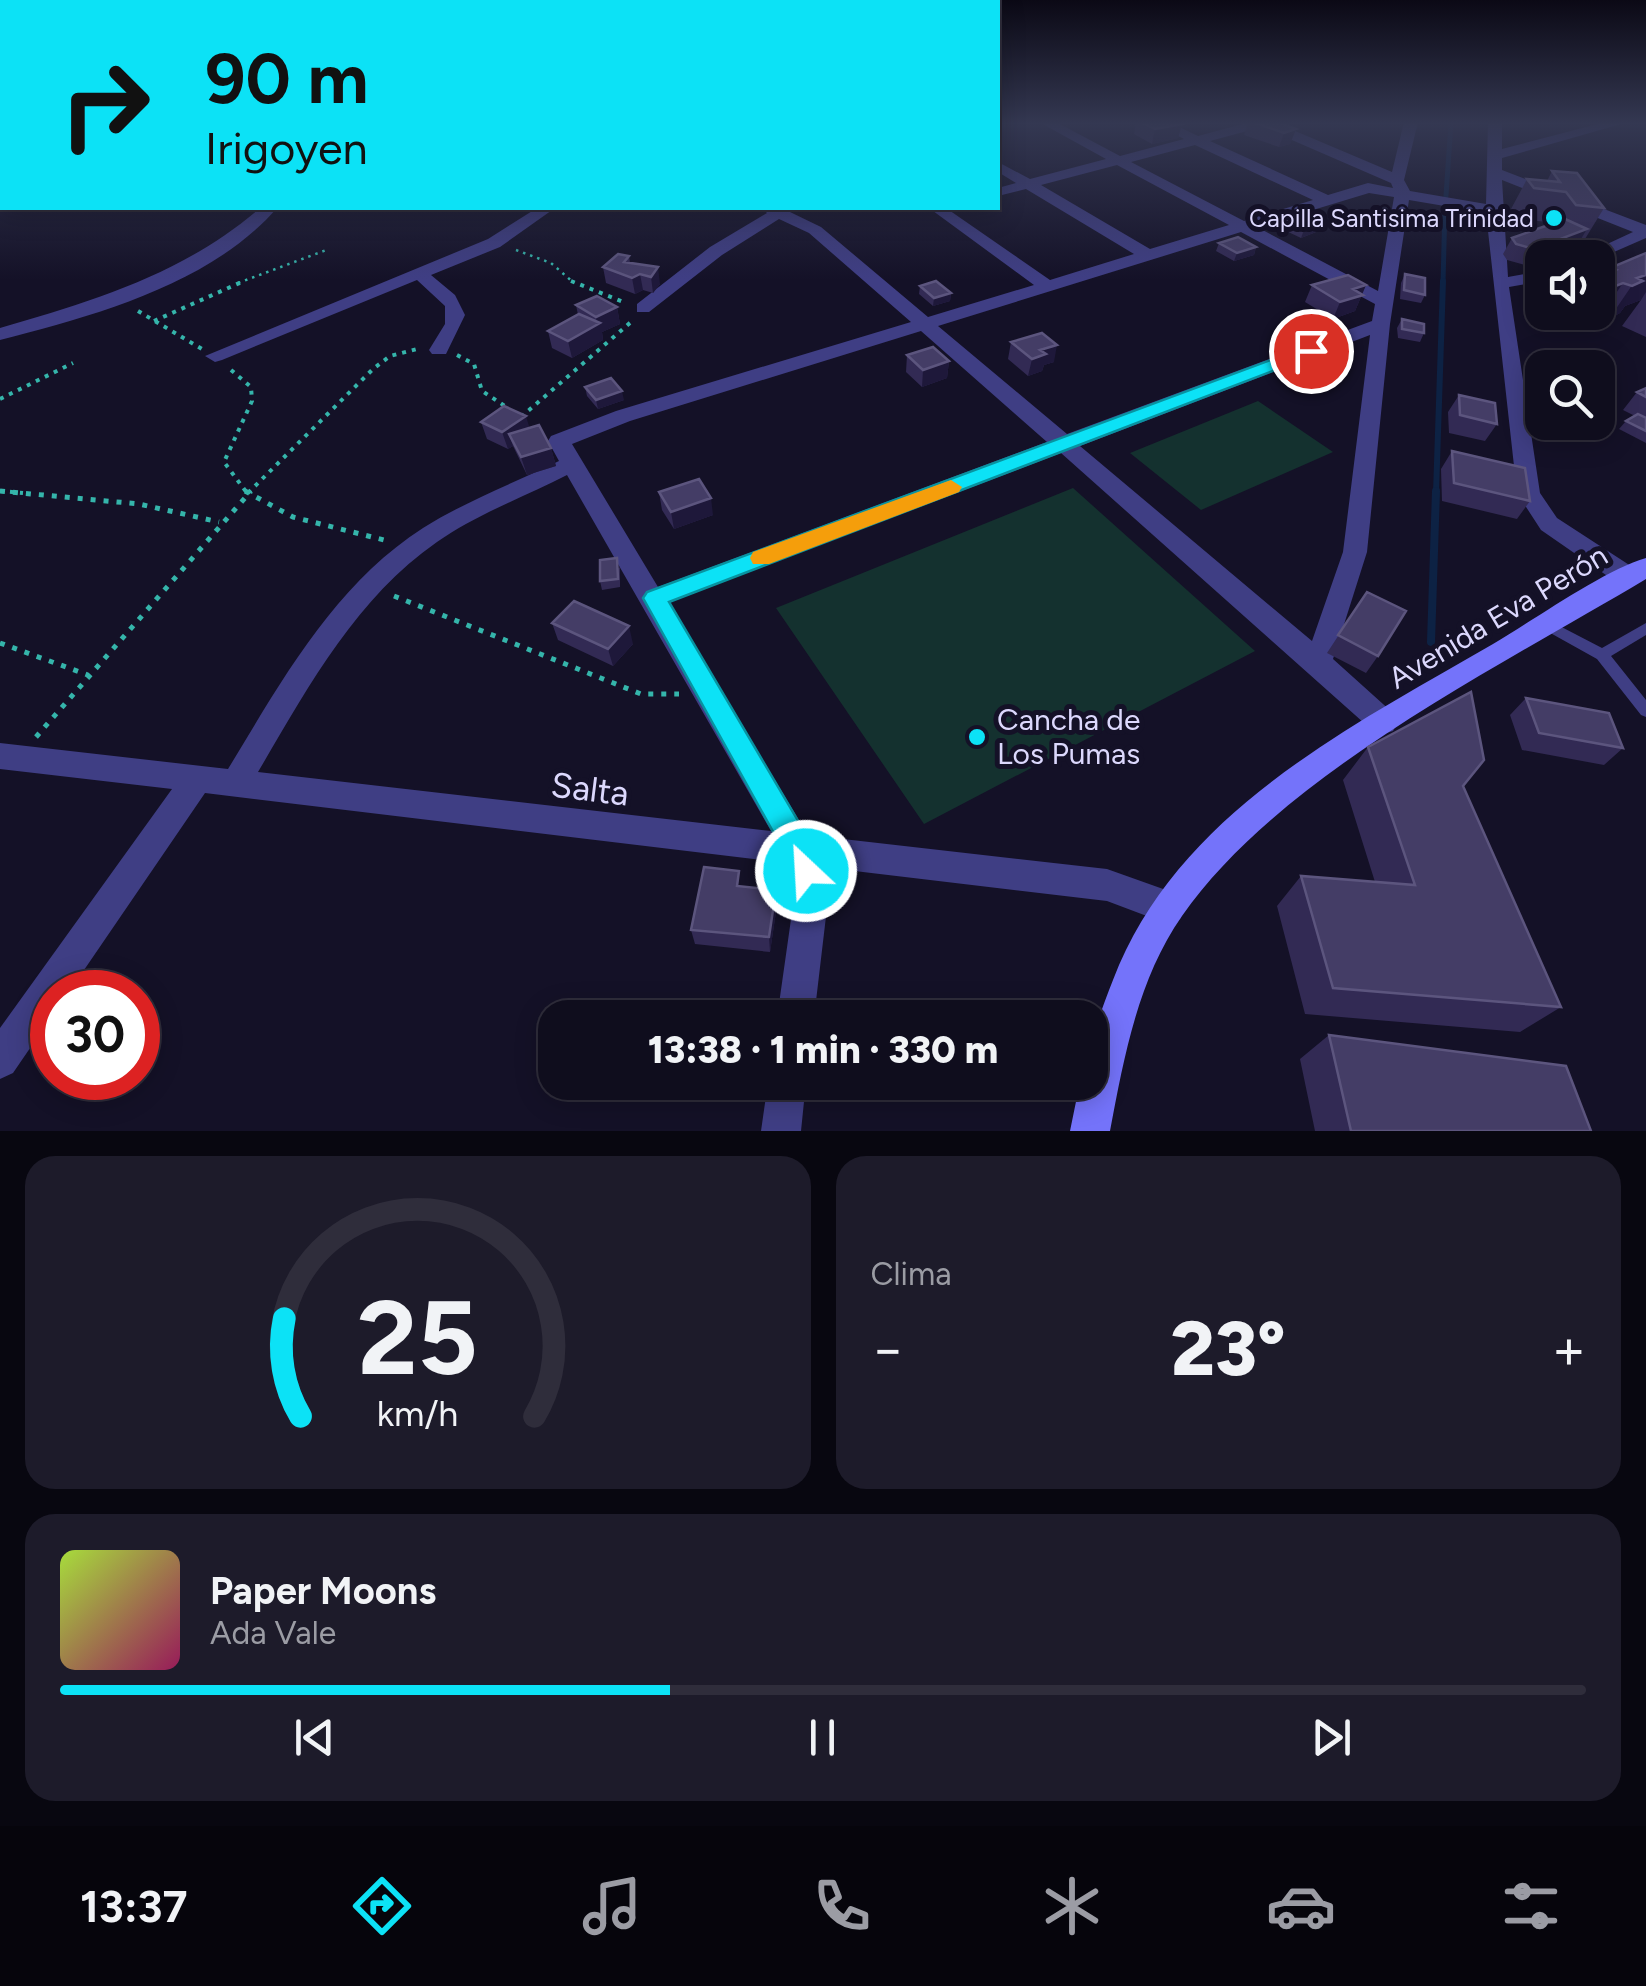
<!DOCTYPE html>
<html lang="es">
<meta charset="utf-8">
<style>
body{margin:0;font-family:Figtree,sans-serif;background:#1d1b2a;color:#f1f3f6;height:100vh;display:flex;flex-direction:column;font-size:38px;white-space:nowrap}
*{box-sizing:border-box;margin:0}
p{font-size:32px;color:#9b9ca4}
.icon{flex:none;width:55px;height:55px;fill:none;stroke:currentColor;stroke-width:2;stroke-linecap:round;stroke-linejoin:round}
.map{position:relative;height:1131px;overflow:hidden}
.details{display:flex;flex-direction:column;gap:25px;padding:25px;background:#080710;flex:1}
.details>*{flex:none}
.hud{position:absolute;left:0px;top:0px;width:1000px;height:210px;box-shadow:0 5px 25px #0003,0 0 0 2px #2f2d3b;background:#0ce2f6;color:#111;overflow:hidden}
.fabs{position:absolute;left:1525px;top:240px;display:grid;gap:20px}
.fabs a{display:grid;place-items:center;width:90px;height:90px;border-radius:20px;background:#0f0d1d;box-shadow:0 5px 25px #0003,0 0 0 2px #2f2d3b;font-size:50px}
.speed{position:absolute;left:30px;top:970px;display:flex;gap:20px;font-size:50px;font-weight:700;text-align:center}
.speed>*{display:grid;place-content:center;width:130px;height:130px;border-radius:50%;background:#0f0d1d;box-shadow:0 5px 25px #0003,0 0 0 2px #2f2d3b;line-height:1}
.speed .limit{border:15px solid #d22;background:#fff;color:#111}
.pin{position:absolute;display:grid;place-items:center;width:85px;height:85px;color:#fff;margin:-42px;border:5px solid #fff;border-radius:50%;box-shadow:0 2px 10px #0007}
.me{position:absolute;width:110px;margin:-55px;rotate:335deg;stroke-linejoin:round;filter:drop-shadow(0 0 8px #0008)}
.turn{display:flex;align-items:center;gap:35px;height:210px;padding:0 40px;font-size:45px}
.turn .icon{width:130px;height:130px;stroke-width:2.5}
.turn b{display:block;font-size:70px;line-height:85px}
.big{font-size:75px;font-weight:800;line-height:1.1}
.details .widget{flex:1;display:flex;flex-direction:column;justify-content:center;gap:15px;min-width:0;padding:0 35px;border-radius:30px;background:#1d1b2a}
.details .dial{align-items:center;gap:0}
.dial svg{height:260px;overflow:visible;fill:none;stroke:#2f2d3b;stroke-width:7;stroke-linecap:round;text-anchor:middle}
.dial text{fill:#f1f3f6;stroke:none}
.song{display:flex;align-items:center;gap:30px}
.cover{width:120px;height:120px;border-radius:15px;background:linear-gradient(135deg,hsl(80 70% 55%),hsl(330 70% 35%))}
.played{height:10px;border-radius:5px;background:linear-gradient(90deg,#0ce2f6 40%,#2f2d3b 40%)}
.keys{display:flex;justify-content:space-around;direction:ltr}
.heat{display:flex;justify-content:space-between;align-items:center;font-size:55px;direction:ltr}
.details .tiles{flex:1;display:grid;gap:25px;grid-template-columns:1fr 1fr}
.widget:last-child{grid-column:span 2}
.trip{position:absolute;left:538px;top:1000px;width:570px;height:100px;border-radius:30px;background:#0f0d1d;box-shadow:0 5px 25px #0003,0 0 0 2px #2f2d3b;font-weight:800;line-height:100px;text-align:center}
.menu{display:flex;height:160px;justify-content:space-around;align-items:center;background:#06050c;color:#9b9ca4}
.menu .icon{width:70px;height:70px}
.menu .current{color:#0ce2f6}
.menu b{font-size:45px;color:#f1f3f6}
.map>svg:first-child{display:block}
</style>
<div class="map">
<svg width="1646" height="1131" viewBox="0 0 1646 1131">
<rect width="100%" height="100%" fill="#141127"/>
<path fill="#14312f" d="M1258,401L1333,452L1201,510L1130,453Z
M1073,488L1255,651L924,824L776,608Z"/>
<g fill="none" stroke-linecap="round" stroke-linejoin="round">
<path stroke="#0d2244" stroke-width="5" d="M1446,196L1451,122
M1443,283L1445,207"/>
<path stroke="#0d2244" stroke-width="6" d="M1436,493L1443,281"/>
<path stroke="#0d2244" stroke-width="8" d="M1431,642L1436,491"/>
<path stroke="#35b5ab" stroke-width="2.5" stroke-dasharray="2.5 5" stroke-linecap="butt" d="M516,250L551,263L574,283
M238,283L329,249"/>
<path stroke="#35b5ab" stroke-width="4" stroke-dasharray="4 6" stroke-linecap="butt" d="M571,281L626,303
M138,311L202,349
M154,321L244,281
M457,355L474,364L482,391L508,408
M231,370L251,387L252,401L224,462L247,493
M0,399L73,363
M521,417L631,322
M0,491L23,493
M248,493L373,369L390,356L417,349"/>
<path stroke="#35b5ab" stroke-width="5" stroke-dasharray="5 8" stroke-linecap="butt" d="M0,491L139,504L219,522
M245,491L293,517L384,540
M394,596L641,694H679
M0,643L88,675
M36,737L251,491"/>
<path fill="#3f3e84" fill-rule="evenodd" d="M1550,621L1602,648L1646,623V635L1611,656L1646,700V717L1641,715L1597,659L1545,630L1543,626L1545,622Z"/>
<path fill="#3f3e84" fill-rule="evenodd" d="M1039,122H1056L1120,156L1184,139L1151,122H1169L1198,136L1250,122H1274L1392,172L1404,122H1418L1404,180L1410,191L1486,204L1488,122H1502V149L1605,122H1628L1502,158V170L1646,225V238L1598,259L1577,258L1633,232L1502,180L1508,277L1542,271V281L1509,287L1540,493L1557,518L1637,570L1641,577L1637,584H1619L1541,530L1517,493L1486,213L1409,200L1390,324L1367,552L1333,659L1393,713L1398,722L1393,731L1383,734L1373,731L1061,453L668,603L808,835L1107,869L1180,895L1185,907L1180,919L1168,924L1107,901L821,867L829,891L814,1018H777L795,891L787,863L205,793L69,992H52V1016L13,1073L0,1079V1028L172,789L0,769V743L228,769C281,682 334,585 423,528C466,501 514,483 559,461L548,441L551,436L616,411L911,322L809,233L779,219L722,255L649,312H637V304L710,247L767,213L762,208H793L790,212L821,227L928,317L1034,285L929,208H946L1050,280L1134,254L1026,189L998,196V188L1016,183L998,172V162L1030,179L1106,159ZM1262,127L1391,183L1393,188L1368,183L1328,195L1210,141ZM1195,145L1313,200L1244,221L1131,162ZM1117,165L1229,225L1150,249L1041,185ZM1369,193L1394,197L1378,291L1257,227ZM1241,232L1375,304L1372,321L1067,434L938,326ZM921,331L1047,442L658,587L572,444L630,421ZM1370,335L1343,552L1312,641L1080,446ZM567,475L771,831L258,772C307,689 355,599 437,542C477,514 524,497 567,475Z
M260,208H277C211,284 94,316 0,340V328C94,301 185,273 260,208Z
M537,208H555L500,247L431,275L455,295L465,315L446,354H432L429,350L445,324V306L417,280L222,360L215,362L205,356L488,239Z
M768,1082H806L801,1131H761Z"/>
<path fill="#7473fa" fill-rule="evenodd" d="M1646,558V579C1499,667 1280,775 1182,916C1138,979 1124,1057 1110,1131H1070L1080,1082H1090C1090,1041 1098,1018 1113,980C1176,814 1348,728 1493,644C1534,620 1604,570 1646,558Z"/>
</g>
<path fill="#322a54" d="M1136,122H1179L1182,124L1178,138L1152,144L1134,134Z
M1248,122H1278L1296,129L1290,144L1279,147L1244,135Z
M1552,171L1604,208L1585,239L1581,238L1578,244L1525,265L1507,260L1503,254L1512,238L1550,224L1548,222L1517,219L1511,209L1527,179L1547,181Z
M1285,221L1316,232L1301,238L1282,229Z
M1219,243L1256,247L1254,255L1234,261L1216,251Z
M1646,253V337L1622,326L1641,300L1625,306L1620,313L1609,319L1601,315L1574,327L1550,315L1552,312H1598L1605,275L1610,268Z
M629,256L630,263L660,284L653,293L643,290L635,294L606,283L603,267Z
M1405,274L1425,295L1421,303L1400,299L1401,283Z
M1312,285H1366L1355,311L1333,319L1305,302Z
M920,286L951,293L950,301L933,306L919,294Z
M576,305L617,307L620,324L602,332L603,340L572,358L552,348L548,331L578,315Z
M1402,319L1424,333L1420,342L1398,338L1397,328Z
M1011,342L1054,362L1044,365L1042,371L1028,376L1008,359Z
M907,355L949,361L947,378L922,387L906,372Z
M585,387L624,400L598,409L587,396Z
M1646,388V443L1619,429L1626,421L1635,416L1623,410L1637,392Z
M1459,395L1497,424L1485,441L1449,433L1448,412Z
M481,422L529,428L551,448L556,466L527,475L513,446L508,449L487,439Z
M1452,451L1530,501L1517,519L1442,501L1441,469Z
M659,492L713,515L674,529L662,510Z
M620,567V587L602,590L600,581Z
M1367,592L1378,656L1366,673L1327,653Z
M552,623L633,644L613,666L558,640Z
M1526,698L1623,748L1604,765L1522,750L1510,715Z
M1368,747L1463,786L1561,1007L1520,1032L1305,1014L1277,906L1301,876L1375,882L1343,780Z
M741,887L777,905L770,952L695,944L691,930Z
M1329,1035L1591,1131H1315L1300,1059Z"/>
<path fill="#1e183a" d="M1182,124L1178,138L1152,144L1155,129Z
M1296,129L1290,144L1279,147L1284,133Z
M1320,224L1316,232L1301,238L1304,230Z
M1587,229L1578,244L1525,265L1534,249Z
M1256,247L1254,255L1234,261L1237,253Z
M658,267L660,284L653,293L651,277Z
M640,274L643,290L635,294L632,278Z
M1646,275V292L1641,300L1625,306L1620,313L1609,319L1637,278Z
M1623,283L1601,315L1574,327L1583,312H1598V293Z
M1366,285L1355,311L1333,319L1340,302L1353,289Z
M951,293L950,301L933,306L934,298Z
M617,307L620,324L602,332L603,340L572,358L568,341L597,325L596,317Z
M1057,345L1054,362L1044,365L1042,371L1028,376L1032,359L1040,350Z
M949,361L947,378L922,387L923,370Z
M622,391L624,400L598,409L596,400Z
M526,416L531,433L509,434L513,446L508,449L502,432Z
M551,448L556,466L527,475L521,457Z
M711,498L713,515L674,529L671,512Z
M629,626L633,644L613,666L608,649Z
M776,890L777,905L770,952L769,937Z"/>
<path fill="#443d66" stroke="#5c557e" stroke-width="2.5" d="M1141,122H1179L1182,124L1155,129Z
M1253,122H1278L1296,129L1284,133Z
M1552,171L1577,173L1604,208L1576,205L1566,192L1534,188L1527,179L1560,182Z
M1301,216L1320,224L1304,230L1285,221Z
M1565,219L1587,229L1534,249L1516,244L1512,238Z
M1238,237L1256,247L1237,253L1219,243Z
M1646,253V275L1637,278L1643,281L1632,286L1623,283L1598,293V272L1605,275L1616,270L1610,268Z
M618,254L629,256L624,262L658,267L651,277L640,274L632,278L603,267Z
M1405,274L1425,278V295L1404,290Z
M1348,275L1366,285L1353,289L1363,295L1340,302L1312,285Z
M936,281L951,293L934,298L920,286Z
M597,296L617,307L596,317L576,305Z
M579,314L600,323L568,341L548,331Z
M1402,319L1424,324V333L1402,329Z
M1042,333L1057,345L1040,350L1046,354L1032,359L1011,342Z
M933,347L949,361L923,370L907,355Z
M611,378L622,391L596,400L585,387Z
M1646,388V397L1637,392Z
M1459,395L1495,403L1497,424L1460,415Z
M504,406L526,416L502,432L481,422Z
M1638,414L1646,418V431L1626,421Z
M539,425L551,448L521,457L509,434Z
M1452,451L1525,468L1530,501L1454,483Z
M699,479L711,498L671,512L659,492Z
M617,558L618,579L600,581V560Z
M1367,592L1406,611L1378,656L1338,635Z
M574,601L629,626L608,649L552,623Z
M1471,692L1484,760L1463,786L1561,1007L1333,988L1301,876L1415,885L1368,747Z
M1526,698L1609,713L1623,748L1539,733Z
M704,867L739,871L737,886L776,890L769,937L691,930Z
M1329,1035L1566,1066L1591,1131H1351Z"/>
<linearGradient id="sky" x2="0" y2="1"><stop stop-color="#0b0915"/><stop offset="0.44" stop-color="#343852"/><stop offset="1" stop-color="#343852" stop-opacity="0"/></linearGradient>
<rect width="1646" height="280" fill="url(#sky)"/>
<path fill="#0ce2f6" stroke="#0893a0" stroke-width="2.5" d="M1311,345L1320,351L1317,354L669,602L810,841L821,871L817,881L806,885L795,881L786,855L643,598L647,592Z"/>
<path fill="#f59e0b" d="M951,480L962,487L959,492L769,564H753L750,558L753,552Z"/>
<g fill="#0ce2f6" stroke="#141127" stroke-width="4">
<circle cx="1554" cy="218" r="10"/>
<circle cx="977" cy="737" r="10"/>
</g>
<g text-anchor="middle" stroke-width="10" stroke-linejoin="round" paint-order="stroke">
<g font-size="25" fill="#dcd8fd" stroke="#141127" text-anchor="end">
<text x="1534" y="227">Capilla Santisima Trinidad</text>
</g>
<g font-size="30" fill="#dcd8fd" stroke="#141127">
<text transform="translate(1498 617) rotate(-31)" y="10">Avenida Eva Perón</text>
</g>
<g font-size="30" fill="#dcd8fd" stroke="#141127" text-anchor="start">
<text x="997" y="730">Cancha de<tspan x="997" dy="34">Los Pumas</tspan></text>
</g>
<g font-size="35" fill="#dcd8fd" stroke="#141127">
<text transform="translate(590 789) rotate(7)" y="12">Salta</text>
</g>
</g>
</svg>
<div class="fabs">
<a><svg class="icon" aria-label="sound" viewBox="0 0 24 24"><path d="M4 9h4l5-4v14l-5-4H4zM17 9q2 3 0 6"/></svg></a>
<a><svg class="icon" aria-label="search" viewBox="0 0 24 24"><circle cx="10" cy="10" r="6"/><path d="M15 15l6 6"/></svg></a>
</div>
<div class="speed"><div class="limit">30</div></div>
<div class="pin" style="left:1311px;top:351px;background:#d93025"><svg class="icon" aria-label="arrive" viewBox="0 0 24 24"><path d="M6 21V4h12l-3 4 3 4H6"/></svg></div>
<svg class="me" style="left:806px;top:871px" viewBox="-20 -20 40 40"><circle r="17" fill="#0ce2f6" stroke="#fff" stroke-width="3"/><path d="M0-11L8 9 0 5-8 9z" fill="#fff"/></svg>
<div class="trip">13:38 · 1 min · 330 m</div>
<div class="hud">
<div class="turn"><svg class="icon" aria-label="right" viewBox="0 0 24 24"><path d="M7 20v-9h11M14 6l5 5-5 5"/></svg><div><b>90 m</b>Irigoyen</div></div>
</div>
</div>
<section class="details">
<div class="tiles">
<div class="widget dial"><svg viewBox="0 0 100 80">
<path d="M14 69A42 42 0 1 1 86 69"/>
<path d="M14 69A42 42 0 0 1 9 39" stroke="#0ce2f6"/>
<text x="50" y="56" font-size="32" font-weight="700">25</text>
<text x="50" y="72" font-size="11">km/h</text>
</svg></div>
<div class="widget"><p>Clima</p>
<div class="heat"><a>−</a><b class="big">23°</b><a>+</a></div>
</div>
<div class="widget">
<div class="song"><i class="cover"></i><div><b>Paper Moons</b><p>Ada Vale</p></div></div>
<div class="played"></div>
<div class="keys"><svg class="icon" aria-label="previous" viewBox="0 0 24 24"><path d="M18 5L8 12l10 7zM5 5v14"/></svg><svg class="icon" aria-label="pause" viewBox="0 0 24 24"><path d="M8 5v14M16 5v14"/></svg><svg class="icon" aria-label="next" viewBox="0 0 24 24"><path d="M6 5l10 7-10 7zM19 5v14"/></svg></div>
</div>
</div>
</section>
<nav class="menu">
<b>13:37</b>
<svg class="icon current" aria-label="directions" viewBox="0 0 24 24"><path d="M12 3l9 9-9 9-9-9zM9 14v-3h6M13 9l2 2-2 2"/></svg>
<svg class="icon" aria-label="music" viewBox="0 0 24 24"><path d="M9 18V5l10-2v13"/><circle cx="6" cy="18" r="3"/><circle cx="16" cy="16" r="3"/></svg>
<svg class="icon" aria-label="phone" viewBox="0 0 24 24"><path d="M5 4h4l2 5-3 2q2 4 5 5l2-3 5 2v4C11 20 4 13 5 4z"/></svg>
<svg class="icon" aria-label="climate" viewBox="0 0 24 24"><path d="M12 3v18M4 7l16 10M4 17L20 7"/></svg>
<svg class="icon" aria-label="car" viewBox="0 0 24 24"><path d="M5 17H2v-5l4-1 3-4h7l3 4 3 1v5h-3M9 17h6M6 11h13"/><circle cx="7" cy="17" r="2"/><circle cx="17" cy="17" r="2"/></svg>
<svg class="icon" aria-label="filters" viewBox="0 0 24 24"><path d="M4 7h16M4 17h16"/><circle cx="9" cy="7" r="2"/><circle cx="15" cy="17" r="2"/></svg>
</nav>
